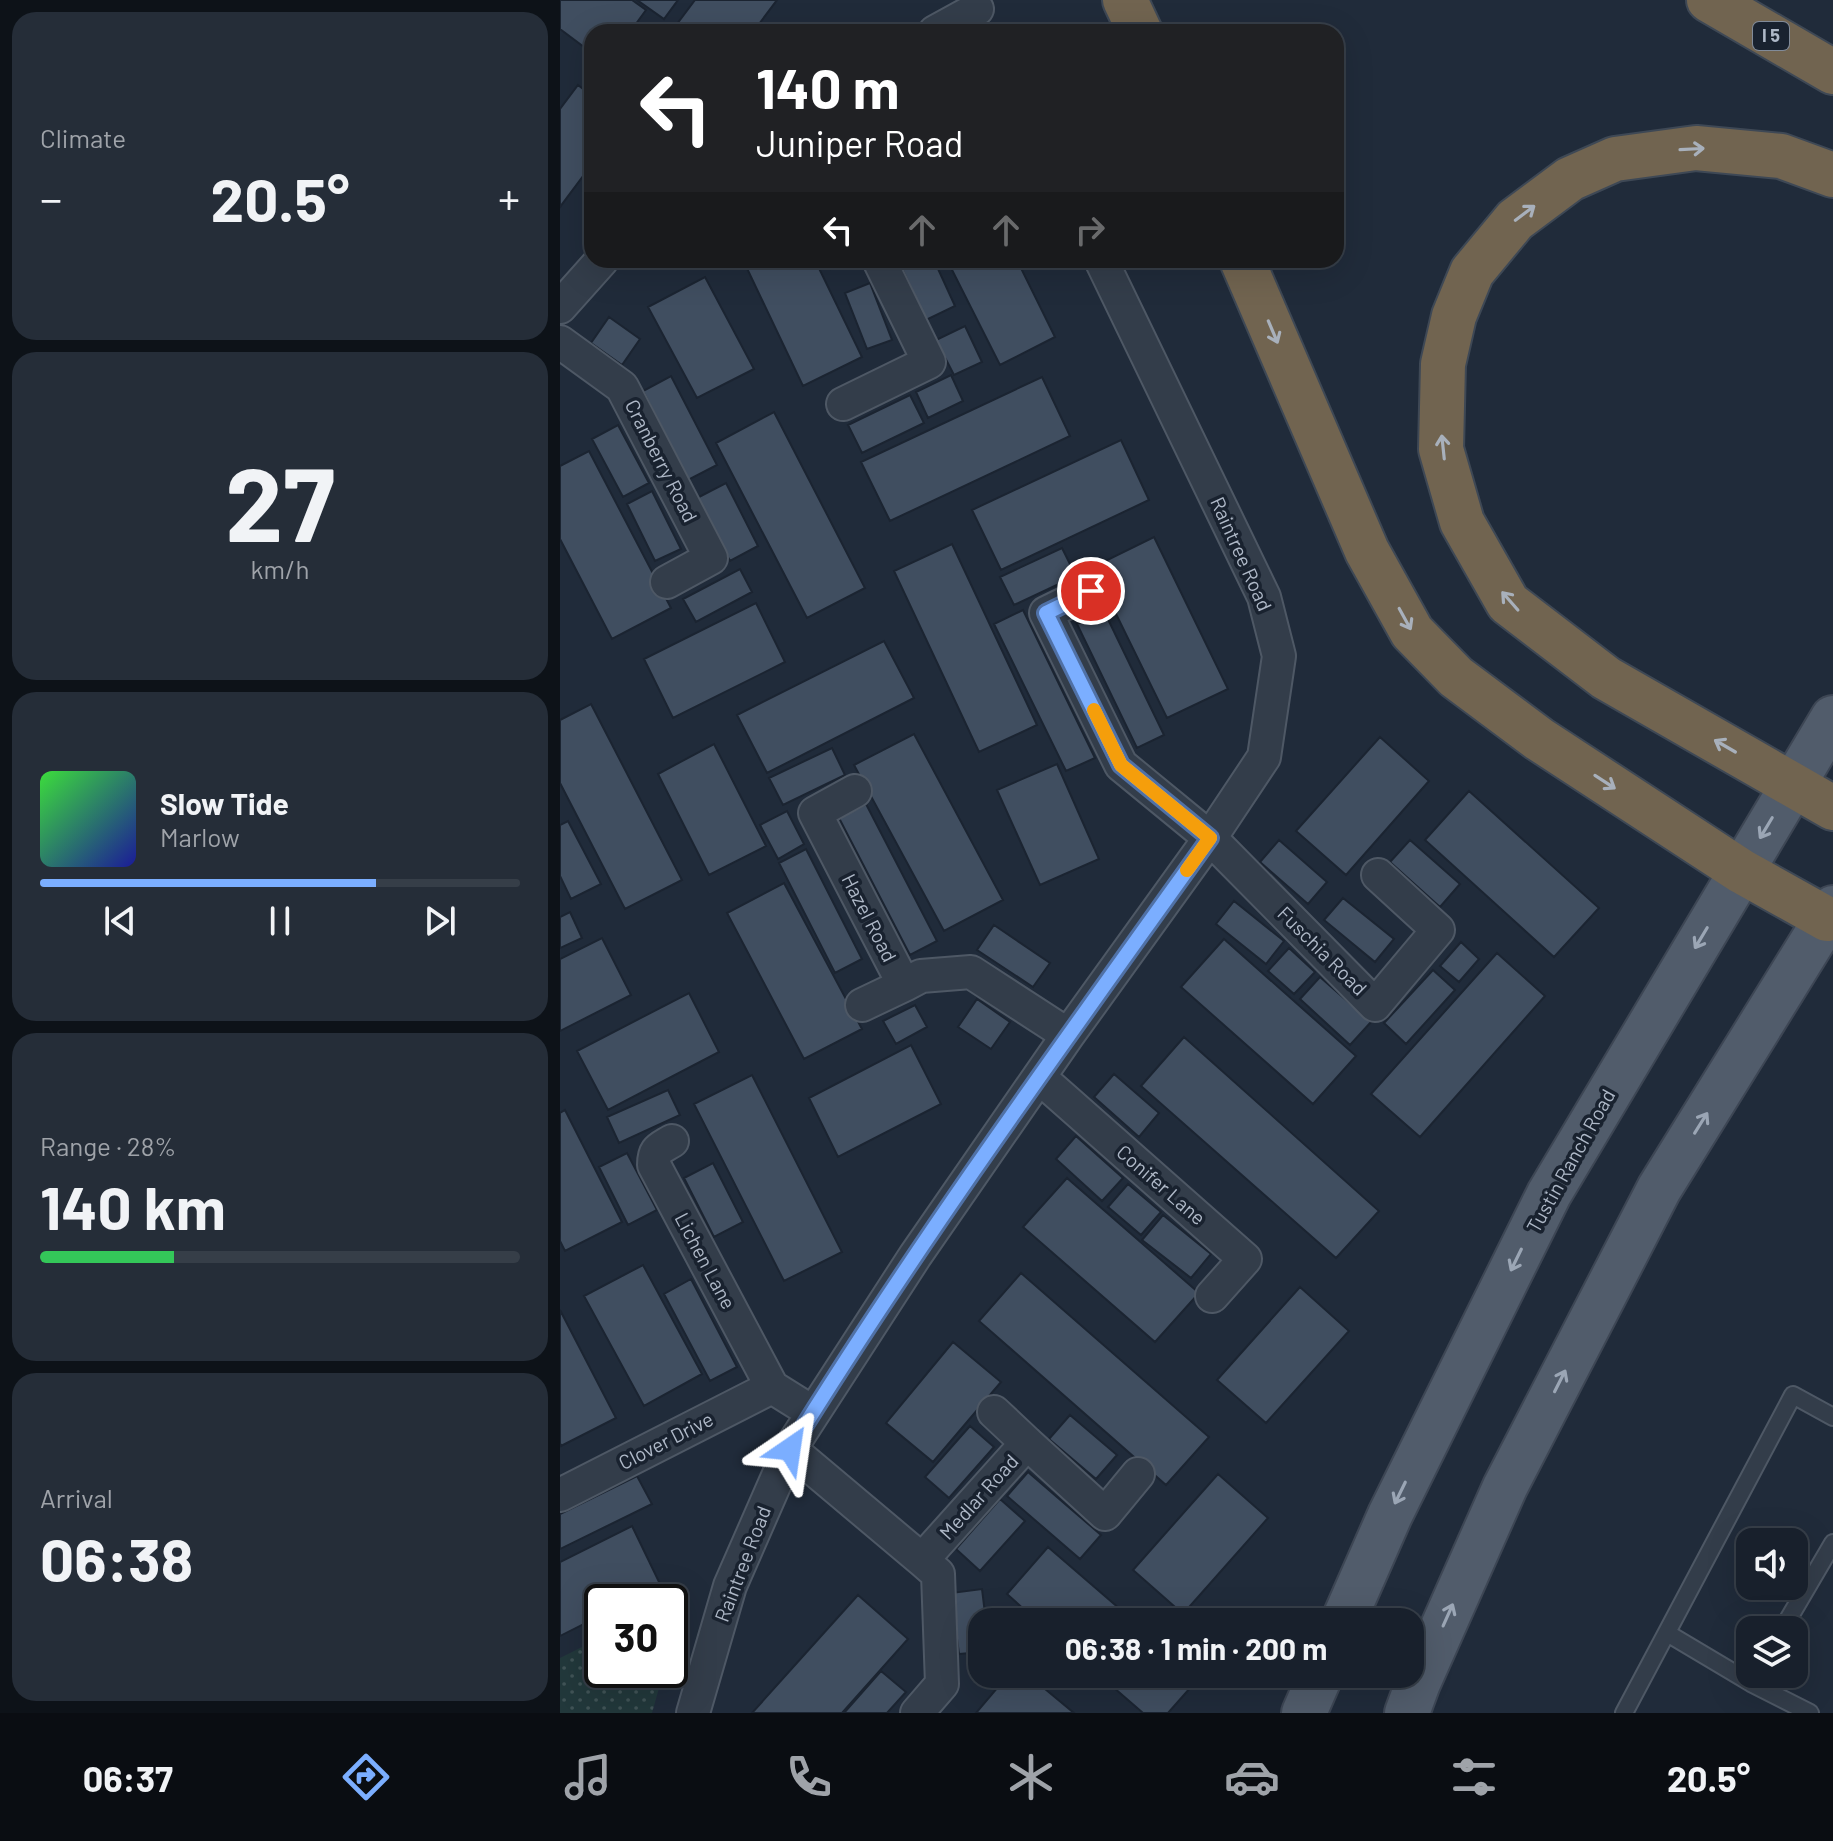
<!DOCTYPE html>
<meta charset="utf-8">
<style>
body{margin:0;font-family:Barlow,sans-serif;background:#252d38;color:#f1f3f6;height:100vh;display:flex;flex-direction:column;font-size:30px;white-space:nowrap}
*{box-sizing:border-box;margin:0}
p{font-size:26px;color:#9fa3a9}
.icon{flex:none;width:44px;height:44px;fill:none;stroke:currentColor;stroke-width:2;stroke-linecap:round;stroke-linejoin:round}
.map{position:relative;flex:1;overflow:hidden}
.panel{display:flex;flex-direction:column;gap:12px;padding:12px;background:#0d1218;width:560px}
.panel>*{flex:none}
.banner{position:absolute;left:24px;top:24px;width:760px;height:244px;border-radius:24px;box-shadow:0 8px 32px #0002,0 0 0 2px #363e48;background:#202124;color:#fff;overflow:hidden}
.tools{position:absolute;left:1176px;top:1528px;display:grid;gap:16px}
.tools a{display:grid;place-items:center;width:72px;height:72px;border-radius:16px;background:#18202c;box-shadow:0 8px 32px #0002,0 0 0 2px #363e48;font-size:40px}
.speed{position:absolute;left:24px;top:1584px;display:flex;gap:16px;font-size:40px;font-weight:700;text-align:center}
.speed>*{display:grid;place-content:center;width:104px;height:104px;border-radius:50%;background:#18202c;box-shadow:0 8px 32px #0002,0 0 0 2px #363e48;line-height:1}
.speed .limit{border:4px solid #111;border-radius:12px;background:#fff;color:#111}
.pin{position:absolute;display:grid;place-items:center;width:68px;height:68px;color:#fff;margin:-34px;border:4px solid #fff;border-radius:50%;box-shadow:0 2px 8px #0007}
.me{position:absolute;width:88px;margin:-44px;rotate:32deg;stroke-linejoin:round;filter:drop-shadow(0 0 6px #0008)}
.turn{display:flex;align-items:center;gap:28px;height:168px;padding:0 40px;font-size:36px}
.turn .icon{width:104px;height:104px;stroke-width:2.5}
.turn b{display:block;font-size:56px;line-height:68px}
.lanes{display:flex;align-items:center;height:76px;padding:0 40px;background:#0003;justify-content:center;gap:40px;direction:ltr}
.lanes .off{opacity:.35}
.big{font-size:60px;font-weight:700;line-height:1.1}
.panel .card{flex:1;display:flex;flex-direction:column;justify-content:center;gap:12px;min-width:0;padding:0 28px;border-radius:24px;background:#252d38}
.panel .dial{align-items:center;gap:0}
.dial b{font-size:104px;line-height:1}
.song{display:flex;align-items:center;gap:24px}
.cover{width:96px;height:96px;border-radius:12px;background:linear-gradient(135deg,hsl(120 70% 55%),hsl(240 70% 35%))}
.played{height:8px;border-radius:4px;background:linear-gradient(90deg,#7baeff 70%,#363e48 70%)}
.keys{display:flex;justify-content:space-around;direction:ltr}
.heat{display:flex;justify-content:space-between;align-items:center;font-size:44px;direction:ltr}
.charge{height:12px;border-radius:6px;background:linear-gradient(90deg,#34c759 28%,#363e48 0)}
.trip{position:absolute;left:408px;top:1608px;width:456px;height:80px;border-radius:24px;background:#18202c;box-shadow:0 8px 32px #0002,0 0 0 2px #363e48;font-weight:700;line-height:80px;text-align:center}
.menu{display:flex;height:128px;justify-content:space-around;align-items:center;background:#0a0d12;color:#9fa3a9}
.menu .icon{width:56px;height:56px}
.menu .active{color:#7baeff}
.menu b{font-size:36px;color:#f1f3f6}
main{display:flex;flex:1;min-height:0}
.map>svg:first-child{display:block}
</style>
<main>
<section class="panel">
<div class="card"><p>Climate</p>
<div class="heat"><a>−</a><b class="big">20.5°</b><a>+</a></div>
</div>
<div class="card dial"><b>27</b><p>km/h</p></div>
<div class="card">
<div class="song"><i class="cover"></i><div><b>Slow Tide</b><p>Marlow</p></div></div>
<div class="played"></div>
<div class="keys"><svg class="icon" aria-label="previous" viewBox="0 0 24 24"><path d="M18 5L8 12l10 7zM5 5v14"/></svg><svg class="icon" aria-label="pause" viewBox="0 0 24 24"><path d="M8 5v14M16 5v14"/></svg><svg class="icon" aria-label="next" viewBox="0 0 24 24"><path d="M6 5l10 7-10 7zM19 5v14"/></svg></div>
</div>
<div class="card"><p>Range · 28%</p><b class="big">140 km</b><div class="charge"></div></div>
<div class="card"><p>Arrival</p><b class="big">06:38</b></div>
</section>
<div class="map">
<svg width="1273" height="1713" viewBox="0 0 1273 1713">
<defs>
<pattern id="grass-dots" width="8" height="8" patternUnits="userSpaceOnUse" patternTransform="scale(2)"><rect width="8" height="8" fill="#22383b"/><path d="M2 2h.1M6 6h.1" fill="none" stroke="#405356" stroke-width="1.8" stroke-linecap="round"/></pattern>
</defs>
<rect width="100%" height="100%" fill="#202b3a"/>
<path fill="url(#grass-dots)" d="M42,1637V1670H104L92,1713H0V1658Z"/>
<path fill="#404e60" stroke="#1b2431" stroke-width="2" d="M0,0H72L86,10L70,32H32V53L0,29Z
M77,0H118L104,19Z
M135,0H217L193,32H111Z
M18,85L32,96V164L0,207V109Z
M183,260H255L302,357L243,386Z
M267,260H291L271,269Z
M338,260H374L395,306L366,320Z
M387,260H457L495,337L440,365Z
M145,277L194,369L137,398L88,307Z
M310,283L332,340L307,349L285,293Z
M49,317L80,339L62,365L31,343Z
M405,326L422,362L394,375L376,340Z
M391,375L403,401L368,418L356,392Z
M111,376L157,465L128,480L83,391Z
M482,377L510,436L330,521L301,462Z
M350,395L364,423L302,453L288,425Z
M214,412L305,588L247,618L156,443Z
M58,425L89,483L63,497L32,439Z
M561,440L589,500L441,570L412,510Z
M29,451L111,608L52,639L0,539V466Z
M166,483L198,546L170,561L137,498Z
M92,491L121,549L95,561L67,504Z
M594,537L668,689L607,718L533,567Z
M392,544L477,725L419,752L334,571Z
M502,548L516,576L454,605L440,577Z
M180,569L192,592L136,622L123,599Z
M196,603L225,662L113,718L84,659Z
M463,610L535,758L506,771L434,624Z
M544,611L604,735L577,748L517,624Z
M324,641L354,698L207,773L177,715Z
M31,704L122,880L65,909L0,783V720Z
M354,734L443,900L384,931L294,765Z
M820,737L869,781L786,875L736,831Z
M154,744L206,846L149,875L98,774Z
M272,748L285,775L223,805L209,778Z
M497,764L539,859L480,885L437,790Z
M909,791L1039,908L994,957L865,840Z
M306,804L377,941L350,955L279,818Z
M227,811L244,844L218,859L200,825Z
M8,821L41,884L11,899L0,876V825Z
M719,840L767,882L748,904L700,862Z
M850,840L900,884L880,907L830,862Z
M246,849L302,959L275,973L219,863Z
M224,883L302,1029L244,1059L167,913Z
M783,898L834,939L815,962L764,920Z
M674,901L724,941L706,964L656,924Z
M10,912L22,938L0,948V917Z
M434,925L490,963L473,987L417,950Z
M42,938L71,995L0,1031V959Z
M664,939L796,1056L753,1104L621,987Z
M901,942L919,959L899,982L880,966Z
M729,948L755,972L734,994L708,971Z
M937,953L985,996L860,1137L811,1094Z
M873,970L895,990L846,1044L824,1023Z
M760,977L811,1022L790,1045L740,999Z
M129,993L159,1052L48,1110L17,1051Z
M417,999L450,1022L431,1049L398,1027Z
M355,1005L367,1027L336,1044L323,1021Z
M624,1037L819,1211L776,1258L581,1086Z
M351,1045L381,1104L278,1157L249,1098Z
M554,1074L599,1113L579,1137L534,1097Z
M192,1075L282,1252L224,1281L134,1104Z
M108,1090L120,1115L59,1143L47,1117Z
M5,1110L62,1222L5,1251L0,1241V1113Z
M516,1136L563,1178L542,1201L496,1159Z
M67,1153L97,1210L68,1225L39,1167Z
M153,1163L183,1222L154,1237L124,1178Z
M507,1178L639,1293L595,1342L463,1227Z
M568,1184L601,1212L581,1235L548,1207Z
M603,1215L651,1254L631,1278L582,1240Z
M83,1265L142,1374L84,1406L24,1296Z
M461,1273L649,1437L606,1485L419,1321Z
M131,1279L177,1367L150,1381L104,1294Z
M740,1287L789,1331L706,1423L657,1380Z
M0,1310L56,1418L1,1446L0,1443Z
M393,1342L441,1382L373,1462L326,1423Z
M510,1415L557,1455L536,1479L489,1439Z
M410,1426L434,1447L389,1498L365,1477Z
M468,1472L541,1535L520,1559L447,1496Z
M658,1474L708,1518L623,1614L573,1570Z
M77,1476L92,1504L0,1549V1514Z
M440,1499L465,1521L420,1571L396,1549Z
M72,1526L101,1586L68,1602H42V1615L0,1636V1562Z
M488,1547L575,1622H478L447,1594Z
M422,1589L426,1622H422V1652L399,1654L391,1593Z
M298,1595L348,1639L282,1713H192Z
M321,1671L346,1692L327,1713H284Z
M449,1674H467L514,1713H416Z
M538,1674H634L639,1678L608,1713H583Z"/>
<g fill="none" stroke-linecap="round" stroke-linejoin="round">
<g stroke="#4e5865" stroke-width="20">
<path id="service" d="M1222,1630L1273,1543
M1107,1633L1191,1683L1250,1713
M1064,1713L1233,1395L1273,1417"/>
</g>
<g stroke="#4e5865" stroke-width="36">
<path id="minor" d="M375,32L417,9
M0,307L42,260
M0,342L62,387L151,558L107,582
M283,404L369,362L319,260
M531,591L486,613L561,765L650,838L815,1005L878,930L818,875
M295,791L255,813L344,985L361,976L411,972L508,1035
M302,1005L344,985
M479,1077L685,1259L652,1296
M112,1141C99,1149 94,1149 94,1165L212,1387L252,1412
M434,1412L467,1443
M230,1449L362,1560
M0,1495L212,1387
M133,1713L170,1586L230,1449L355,1256L508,1035L650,838L704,757L719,656L704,597L541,260
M357,1713L382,1684L378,1574L362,1560L467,1443L545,1514L578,1474"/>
</g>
<g stroke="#3d4654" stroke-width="48">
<path id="primary" d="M783,1622L830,1515L989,1194L1273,718
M744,1713L761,1674
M847,1713L858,1683L945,1487L1099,1189L1273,908"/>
</g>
<g stroke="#3e4855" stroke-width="48">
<path id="motorway" d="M565,0L580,32
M1149,0L1273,72
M1273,175L1221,156L1136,148L1055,159L1010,179L955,220L912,272L894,316L883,364L881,449L902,522L948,603L1046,678L1273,808
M682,260L807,551L852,632L896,677L979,739L1181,871L1267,919"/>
</g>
<use href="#service" stroke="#333d4a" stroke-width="16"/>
<use href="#minor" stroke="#333d4a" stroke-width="32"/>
<use href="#primary" stroke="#515c6b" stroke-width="44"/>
<use href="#motorway" stroke="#716450" stroke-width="44"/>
</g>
<defs><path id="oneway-shaft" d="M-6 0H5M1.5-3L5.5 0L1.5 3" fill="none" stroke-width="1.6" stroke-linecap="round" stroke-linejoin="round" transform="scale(2)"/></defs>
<g stroke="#a8b0bb">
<use href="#oneway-shaft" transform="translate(1132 149) rotate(-3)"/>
<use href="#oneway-shaft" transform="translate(965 213) rotate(-37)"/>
<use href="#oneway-shaft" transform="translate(713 332) rotate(67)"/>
<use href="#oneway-shaft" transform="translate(883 447) rotate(-96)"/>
<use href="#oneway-shaft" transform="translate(950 601) rotate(-131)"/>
<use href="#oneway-shaft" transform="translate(845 619) rotate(61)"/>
<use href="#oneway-shaft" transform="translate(1165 746) rotate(-150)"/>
<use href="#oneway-shaft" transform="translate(1045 782) rotate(33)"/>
</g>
<g stroke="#9ba6b5">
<use href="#oneway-shaft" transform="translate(1206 828) rotate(121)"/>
<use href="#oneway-shaft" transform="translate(1141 938) rotate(121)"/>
<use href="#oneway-shaft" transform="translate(1141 1123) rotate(-58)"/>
<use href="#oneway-shaft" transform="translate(956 1260) rotate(116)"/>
<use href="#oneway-shaft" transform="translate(1000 1381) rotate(-63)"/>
<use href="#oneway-shaft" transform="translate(840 1493) rotate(116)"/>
<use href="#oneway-shaft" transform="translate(888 1615) rotate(-66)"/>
</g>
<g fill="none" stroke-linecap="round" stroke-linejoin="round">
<g stroke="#5071a6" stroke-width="20">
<path id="route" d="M230,1449C360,1239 506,1039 650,838L561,765L486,613L531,591"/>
</g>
<use href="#route" stroke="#7baeff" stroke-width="14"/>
<path stroke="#f59e0b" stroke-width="14" d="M534,710L561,765L650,838L627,870"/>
</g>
<g text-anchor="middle" stroke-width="7" stroke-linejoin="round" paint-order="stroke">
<rect fill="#19222f" stroke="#818b99" stroke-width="2" x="1193" y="22" width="36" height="28" rx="6"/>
<g font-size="18" font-weight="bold" fill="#aeb8c7">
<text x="1211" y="42">I 5</text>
</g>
<g font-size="20" fill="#aeb8c7" stroke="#19222f">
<text transform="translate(101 461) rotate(63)" y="7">Cranberry Road</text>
<text transform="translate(681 554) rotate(66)" y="7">Raintree Road</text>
<text transform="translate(309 918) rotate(63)" y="7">Hazel Road</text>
<text transform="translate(762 951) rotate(45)" y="7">Fuschia Road</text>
<text transform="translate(1011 1161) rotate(-61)" y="7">Tustin Ranch Road</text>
<text transform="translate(601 1185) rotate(41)" y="7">Conifer Lane</text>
<text transform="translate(145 1261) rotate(62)" y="7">Lichen Lane</text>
<text transform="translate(106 1441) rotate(-27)" y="7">Clover Drive</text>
<text transform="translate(419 1497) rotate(-48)" y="7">Medlar Road</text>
<text transform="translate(183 1564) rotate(-69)" y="7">Raintree Road</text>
</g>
</g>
</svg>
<div class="tools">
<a><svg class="icon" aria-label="sound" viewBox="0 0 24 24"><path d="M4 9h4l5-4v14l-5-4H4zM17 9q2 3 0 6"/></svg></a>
<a><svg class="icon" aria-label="layers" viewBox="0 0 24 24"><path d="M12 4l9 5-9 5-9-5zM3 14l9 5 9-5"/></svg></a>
</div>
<div class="speed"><div class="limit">30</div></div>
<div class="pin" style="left:531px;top:591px;background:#d93025"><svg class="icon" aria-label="arrive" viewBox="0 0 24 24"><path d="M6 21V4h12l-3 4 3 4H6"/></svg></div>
<svg class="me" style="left:230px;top:1449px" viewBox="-20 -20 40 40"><path d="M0-17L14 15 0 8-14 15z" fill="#7baeff" stroke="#fff" stroke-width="4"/></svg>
<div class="trip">06:38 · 1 min · 200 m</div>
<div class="banner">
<div class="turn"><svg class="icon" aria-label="left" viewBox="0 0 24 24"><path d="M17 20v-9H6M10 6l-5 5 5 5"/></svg><div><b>140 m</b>Juniper Road</div></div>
<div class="lanes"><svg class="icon" aria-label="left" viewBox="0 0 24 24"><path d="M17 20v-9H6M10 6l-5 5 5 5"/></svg><svg class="icon off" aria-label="ahead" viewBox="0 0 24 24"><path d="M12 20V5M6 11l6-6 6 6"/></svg><svg class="icon off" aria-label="ahead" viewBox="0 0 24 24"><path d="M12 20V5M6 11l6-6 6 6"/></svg><svg class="icon off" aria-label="right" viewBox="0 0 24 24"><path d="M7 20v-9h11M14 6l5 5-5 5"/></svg></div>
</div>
</div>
</main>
<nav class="menu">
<b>06:37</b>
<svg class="icon active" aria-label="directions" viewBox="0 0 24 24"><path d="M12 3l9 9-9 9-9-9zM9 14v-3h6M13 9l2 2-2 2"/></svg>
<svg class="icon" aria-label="music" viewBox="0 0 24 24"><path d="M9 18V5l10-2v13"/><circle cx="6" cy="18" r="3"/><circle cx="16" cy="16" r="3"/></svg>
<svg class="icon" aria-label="phone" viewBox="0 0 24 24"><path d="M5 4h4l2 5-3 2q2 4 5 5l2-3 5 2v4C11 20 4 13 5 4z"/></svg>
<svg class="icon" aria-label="climate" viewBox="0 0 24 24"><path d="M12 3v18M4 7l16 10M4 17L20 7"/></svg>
<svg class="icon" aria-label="car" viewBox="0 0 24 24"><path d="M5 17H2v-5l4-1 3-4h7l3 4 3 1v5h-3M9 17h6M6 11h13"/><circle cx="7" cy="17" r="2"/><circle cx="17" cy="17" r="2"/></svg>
<svg class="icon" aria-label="filters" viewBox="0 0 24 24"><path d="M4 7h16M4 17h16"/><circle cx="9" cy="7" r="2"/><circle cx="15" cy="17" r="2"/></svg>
<b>20.5°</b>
</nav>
